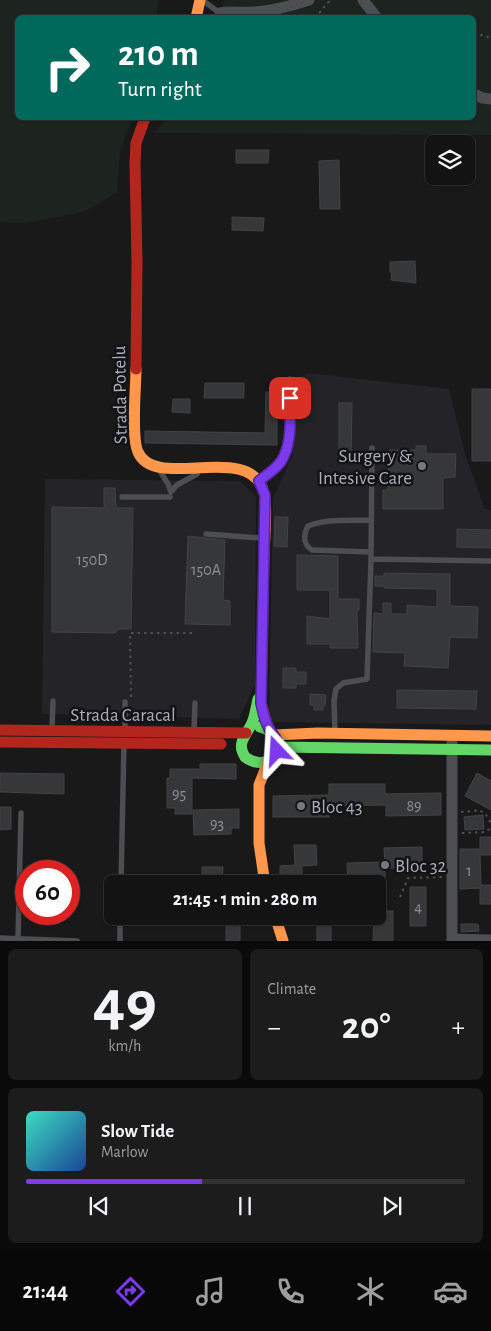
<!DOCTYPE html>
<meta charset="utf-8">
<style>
body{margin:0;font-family:"Alegreya Sans",sans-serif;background:#1c1c1c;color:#f1f3f6;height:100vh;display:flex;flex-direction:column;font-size:19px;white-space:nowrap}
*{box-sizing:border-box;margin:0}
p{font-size:16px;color:#9d9ea0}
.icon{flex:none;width:28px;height:28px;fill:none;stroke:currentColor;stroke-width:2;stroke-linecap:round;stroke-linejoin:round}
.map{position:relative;height:941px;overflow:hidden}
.drawer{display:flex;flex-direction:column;gap:8px;padding:8px;background:#0a0a0a;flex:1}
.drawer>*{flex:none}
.hud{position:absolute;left:15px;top:15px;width:461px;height:105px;border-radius:8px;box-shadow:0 1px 4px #0004,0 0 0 1px #323233;background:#00695c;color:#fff;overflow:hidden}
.controls{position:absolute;left:425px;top:135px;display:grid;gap:10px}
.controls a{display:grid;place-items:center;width:50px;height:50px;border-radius:8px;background:#131313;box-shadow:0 1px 4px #0004,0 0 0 1px #323233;font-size:25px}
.speed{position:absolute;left:15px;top:860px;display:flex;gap:10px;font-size:25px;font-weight:700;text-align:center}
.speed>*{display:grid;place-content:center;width:65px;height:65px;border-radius:50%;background:#131313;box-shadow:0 1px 4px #0004,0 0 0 1px #323233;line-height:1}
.speed .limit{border:8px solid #d22;background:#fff;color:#111}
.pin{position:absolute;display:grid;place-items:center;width:42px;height:42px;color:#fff;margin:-21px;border-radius:10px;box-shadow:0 2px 8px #0006}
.me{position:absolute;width:55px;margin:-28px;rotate:340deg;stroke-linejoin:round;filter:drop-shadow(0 0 4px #0008)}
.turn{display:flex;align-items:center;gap:18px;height:105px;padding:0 20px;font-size:22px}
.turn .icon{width:65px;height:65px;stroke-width:2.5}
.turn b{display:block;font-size:35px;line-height:42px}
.big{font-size:38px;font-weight:700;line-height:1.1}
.drawer .card{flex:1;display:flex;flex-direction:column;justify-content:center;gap:8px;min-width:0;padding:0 18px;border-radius:8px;background:#1c1c1c}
.drawer .dial{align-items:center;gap:0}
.dial b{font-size:65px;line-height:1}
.song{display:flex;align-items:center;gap:15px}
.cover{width:60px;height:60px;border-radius:8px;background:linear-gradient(135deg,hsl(170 70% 55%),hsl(220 70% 35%))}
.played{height:5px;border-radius:2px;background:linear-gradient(90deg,#7c3aed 40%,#323233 40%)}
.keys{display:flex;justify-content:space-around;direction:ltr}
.heat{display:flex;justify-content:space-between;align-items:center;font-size:28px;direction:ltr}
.drawer .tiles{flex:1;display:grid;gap:8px;grid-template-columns:1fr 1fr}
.card:last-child{grid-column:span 2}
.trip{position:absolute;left:104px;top:875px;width:282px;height:50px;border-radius:8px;background:#131313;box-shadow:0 1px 4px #0004,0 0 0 1px #323233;font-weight:700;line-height:50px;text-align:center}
.dock{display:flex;height:80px;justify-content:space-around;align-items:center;background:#080808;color:#9d9ea0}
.dock .icon{width:35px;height:35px}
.dock .current{color:#7c3aed}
.dock b{font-size:22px;color:#f1f3f6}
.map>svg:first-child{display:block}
</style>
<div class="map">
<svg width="491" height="941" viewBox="0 0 491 941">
<rect width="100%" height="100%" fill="#191919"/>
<path fill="#242327" d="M308,373L449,389L465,454L485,509L491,510V725L269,722L273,498L292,456L297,379Z
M45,479L240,481L256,497L255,685L239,719L42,714Z"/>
<path fill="#1d241f" d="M0,0H159L156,17L18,18V118H132L120,151L117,192L84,212L25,223L0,222Z
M223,0H491V135L154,133L167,118H474V18L222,17Z"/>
<path fill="#363739" stroke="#424345" d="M236,150H269L268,163H236Z
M339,160L340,209H320L319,161Z
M232,217L264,218L263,231L232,230Z
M415,261L416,283L391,280L392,272H390V262Z
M205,383H244V398H204Z
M472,389H491V461H472Z
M266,392H277V445L145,443V431L265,433Z
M173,399H190V413L172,412Z
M339,403H352L351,460H339Z
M416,446H426V454H456L455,477L443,478V509H383V490H388L389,450H416Z
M104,488H115L116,508H133L131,629H119L115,633L52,632V507L104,508Z
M275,517H288L287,547L274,546Z
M457,529L491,530V548L457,547Z
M188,536L225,540L223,600L230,601V625L185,624Z
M297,555L338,556V599H359V610H357L358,648H330V644H307V616L330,619V590H297Z
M384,573L450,574V606L478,607L477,638L450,637L448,668L404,666L405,653L373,652L374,613L383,614V603H391V614H407V605L437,607V589L384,588V586H375V576H384Z
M283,668H296V672H306V684H296V688H283Z
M397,690L477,691L476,709L397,708Z
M310,694L326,695L325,706L323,705V710H314V705H310Z
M200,764H236V779L192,778V814H175V808H167V778H170V769H200Z
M0,773L64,774V794L0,792Z
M477,773L491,781V810L465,796Z
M329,784H385V794L441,793V815L386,816V805L328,806L329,817H273V796L329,795Z
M0,807H11V829L0,830Z
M239,809V828H231V834L194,835L193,810Z
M483,815L484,829L465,830L464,817Z
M480,837H491V855H480L481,885H491V904H480V888L460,889V849H480Z
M294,845H316L317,865L302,866V884H280V866L295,865Z
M422,847V868H385V883H348L347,863L385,862L384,848Z
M202,867H223L222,884H202Z
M410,887H426V926H410Z
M378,911H393V941H373L374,916H378Z
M317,916H331V941H317Z
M226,919H240V941H226Z
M461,924H478L479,931L461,932Z"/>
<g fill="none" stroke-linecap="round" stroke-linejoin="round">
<path stroke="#4f4f54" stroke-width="2" stroke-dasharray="2.5 4" stroke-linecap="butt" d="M315,18L330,0
M474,33L491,38
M131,697L130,633H196
M461,812C479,811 483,806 491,824
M462,833L485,832L491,828
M400,897L408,878L442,877"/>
<path stroke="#4d4e52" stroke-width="5.5" d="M202,0L220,13
M160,471L168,484L171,492
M259,481C267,474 279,467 284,457C294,436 290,402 290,379
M171,492L177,485L197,474
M122,497H170
M206,534L261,538
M371,552L312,550C303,544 303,536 308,526C327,518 351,521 371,520
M371,559L491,561
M52,729L53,701
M125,729V702
M194,731L195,703
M335,733L334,701L336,689L343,683L367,679L371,559L372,448
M121,884L124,743
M0,938L77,941
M18,938L21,813
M120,941V916"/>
<path stroke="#4d4e52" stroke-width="11" d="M363,0L377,18
M220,13C231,11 242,13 253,12C272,11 291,6 309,0
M474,94L482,98L491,99
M452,743V941
M452,939L491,940"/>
<path stroke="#63d668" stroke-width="11" d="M258,699C256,707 255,716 252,723C246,736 236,743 245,757C272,777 293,736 260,727
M278,747L491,750"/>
<path stroke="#ff974d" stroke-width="11" d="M196,18L200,0
M136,369C136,387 131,437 138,452C155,492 251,440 264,493C268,506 264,542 264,558
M274,735L318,733L491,736
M265,884L259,843V785L268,762
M275,916L283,941"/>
<path stroke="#b3261e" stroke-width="11" d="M136,369L137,262L135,163L136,143L145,118
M264,558L261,703L269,730
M0,730L246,733
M0,742L221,744"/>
</g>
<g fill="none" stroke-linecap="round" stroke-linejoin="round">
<g stroke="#51269a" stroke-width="12">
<path id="route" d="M277,751C280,738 272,736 268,726C264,719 263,711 261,703L265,495L259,481C267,474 280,467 284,456C292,439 290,417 290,398"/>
</g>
<use href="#route" stroke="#7c3aed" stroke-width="9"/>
</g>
<g fill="#777982" stroke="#131315" stroke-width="2">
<circle cx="422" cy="466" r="5"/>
<circle cx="301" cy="806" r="5"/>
<circle cx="385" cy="865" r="5"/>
</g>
<g text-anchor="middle" stroke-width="5" stroke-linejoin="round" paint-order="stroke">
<g font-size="16" fill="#8d909a">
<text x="92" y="565">150D</text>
<text x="206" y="575">150A</text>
<text x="179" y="799">95</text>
<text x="414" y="811">89</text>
<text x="217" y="829">93</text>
<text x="469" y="876">1</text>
<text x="418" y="912">4</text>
</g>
<g font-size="19" fill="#aaadbb" stroke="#131315">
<text transform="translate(119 395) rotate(-91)" y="7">Strada Potelu</text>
<text x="123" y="721">Strada Caracal</text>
</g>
<g font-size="19" fill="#aaadbb" stroke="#131315" text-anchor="start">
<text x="412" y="462" text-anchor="end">Surgery &amp;<tspan x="412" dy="22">Intesive Care</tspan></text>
<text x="311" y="813">Bloc 43</text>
<text x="395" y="872">Bloc 32</text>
</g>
</g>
</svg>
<div class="controls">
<a><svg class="icon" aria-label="layers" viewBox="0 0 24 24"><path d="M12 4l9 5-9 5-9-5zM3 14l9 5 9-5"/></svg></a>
</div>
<div class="speed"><div class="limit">60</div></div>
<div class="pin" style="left:290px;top:398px;background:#d93025"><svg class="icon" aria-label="arrive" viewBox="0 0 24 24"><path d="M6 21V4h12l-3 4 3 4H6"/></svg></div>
<svg class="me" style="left:277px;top:751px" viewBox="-20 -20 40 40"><path d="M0-17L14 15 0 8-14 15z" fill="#7c3aed" stroke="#fff" stroke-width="4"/></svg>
<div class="trip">21:45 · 1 min · 280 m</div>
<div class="hud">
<div class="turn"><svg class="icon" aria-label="right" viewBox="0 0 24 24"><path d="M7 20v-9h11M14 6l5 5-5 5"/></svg><div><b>210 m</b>Turn right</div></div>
</div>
</div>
<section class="drawer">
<div class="tiles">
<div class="card dial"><b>49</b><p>km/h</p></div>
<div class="card"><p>Climate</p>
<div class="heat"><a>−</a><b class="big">20°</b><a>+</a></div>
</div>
<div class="card">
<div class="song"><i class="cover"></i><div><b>Slow Tide</b><p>Marlow</p></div></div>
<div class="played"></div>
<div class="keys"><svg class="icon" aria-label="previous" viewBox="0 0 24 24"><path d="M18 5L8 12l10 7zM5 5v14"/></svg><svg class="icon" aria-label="pause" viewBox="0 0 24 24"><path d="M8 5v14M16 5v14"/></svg><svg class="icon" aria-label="next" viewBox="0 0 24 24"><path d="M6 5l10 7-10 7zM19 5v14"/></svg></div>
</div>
</div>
</section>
<nav class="dock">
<b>21:44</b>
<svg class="icon current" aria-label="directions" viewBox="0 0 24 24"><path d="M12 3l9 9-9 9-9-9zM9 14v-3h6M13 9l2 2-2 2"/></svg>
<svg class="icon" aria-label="music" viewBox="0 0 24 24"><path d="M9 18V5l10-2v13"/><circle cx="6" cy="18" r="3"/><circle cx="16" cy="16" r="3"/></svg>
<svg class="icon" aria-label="phone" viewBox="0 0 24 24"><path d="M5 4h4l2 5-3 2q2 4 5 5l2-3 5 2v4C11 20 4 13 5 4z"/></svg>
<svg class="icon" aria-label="climate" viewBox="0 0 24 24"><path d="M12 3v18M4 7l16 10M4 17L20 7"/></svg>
<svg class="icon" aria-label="car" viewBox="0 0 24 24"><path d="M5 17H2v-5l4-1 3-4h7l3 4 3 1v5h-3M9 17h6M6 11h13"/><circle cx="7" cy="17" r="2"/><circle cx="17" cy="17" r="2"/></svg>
</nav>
